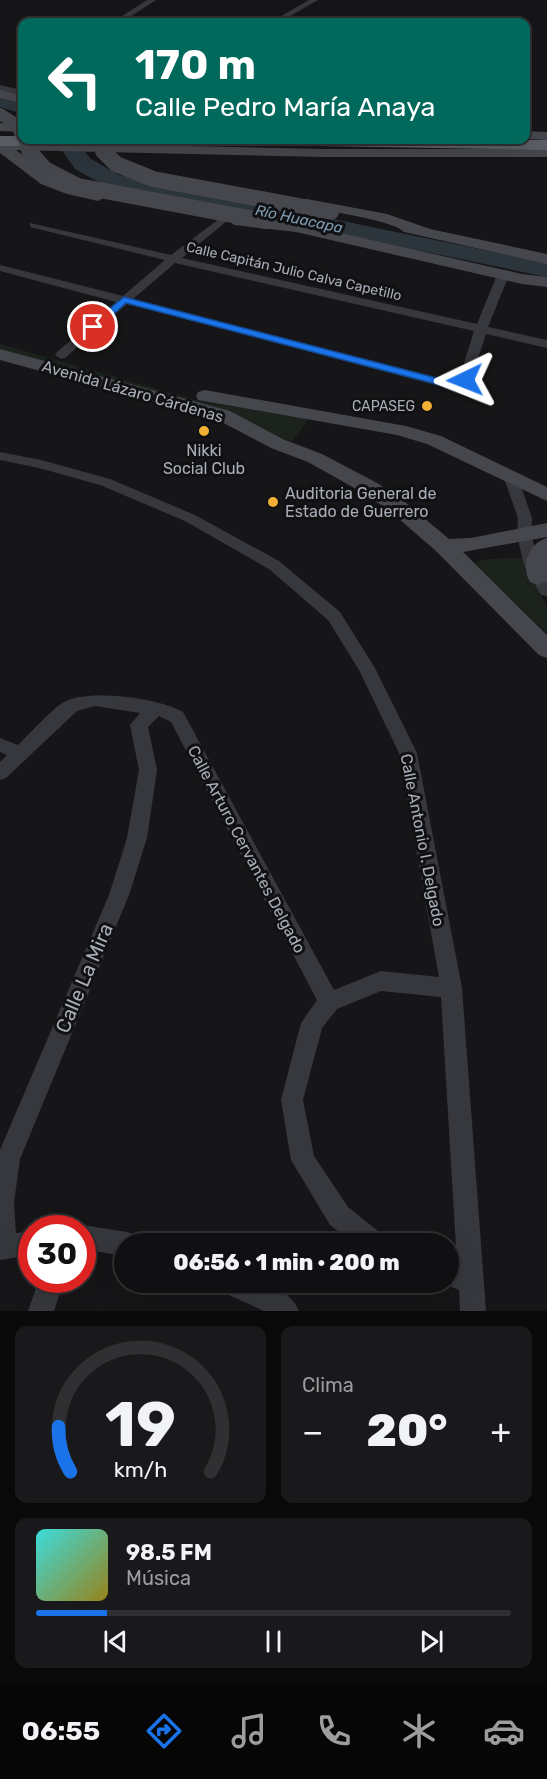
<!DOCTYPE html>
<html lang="es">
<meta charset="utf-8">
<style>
body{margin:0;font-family:Rubik,sans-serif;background:#19191b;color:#f1f3f6;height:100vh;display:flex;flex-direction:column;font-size:22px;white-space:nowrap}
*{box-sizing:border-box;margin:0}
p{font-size:20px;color:#9c9d9f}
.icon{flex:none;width:33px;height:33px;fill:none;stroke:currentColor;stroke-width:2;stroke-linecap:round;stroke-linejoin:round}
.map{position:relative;height:1311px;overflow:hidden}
.sheet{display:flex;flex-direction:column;gap:15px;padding:15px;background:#09090a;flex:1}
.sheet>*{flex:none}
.hud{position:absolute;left:18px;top:18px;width:512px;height:126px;border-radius:12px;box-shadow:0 6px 24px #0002,0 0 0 2px #303032;background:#00695c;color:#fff;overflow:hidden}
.speed{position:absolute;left:18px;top:1215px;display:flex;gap:12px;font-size:30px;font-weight:700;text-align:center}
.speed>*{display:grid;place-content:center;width:78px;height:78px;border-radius:50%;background:#101012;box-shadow:0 6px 24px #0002,0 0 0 2px #303032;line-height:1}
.speed .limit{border:9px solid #d22;background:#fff;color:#111}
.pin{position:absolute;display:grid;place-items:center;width:51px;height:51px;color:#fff;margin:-26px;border:3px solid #fff;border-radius:50%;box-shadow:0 2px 6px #0007}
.me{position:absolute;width:66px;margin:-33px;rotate:268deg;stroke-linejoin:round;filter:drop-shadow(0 0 4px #0008)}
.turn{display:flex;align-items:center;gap:21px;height:126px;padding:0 18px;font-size:27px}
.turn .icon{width:78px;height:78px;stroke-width:2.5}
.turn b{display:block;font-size:42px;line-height:51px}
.big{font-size:45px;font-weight:800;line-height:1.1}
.sheet .card{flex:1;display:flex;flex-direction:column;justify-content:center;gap:9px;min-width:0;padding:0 21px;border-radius:12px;background:#19191b}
.sheet .dial{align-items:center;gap:0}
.dial svg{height:156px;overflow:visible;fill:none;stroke:#303032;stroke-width:7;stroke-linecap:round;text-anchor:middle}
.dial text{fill:#f1f3f6;stroke:none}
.song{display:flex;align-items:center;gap:18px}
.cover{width:72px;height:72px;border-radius:9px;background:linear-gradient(135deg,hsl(180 70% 55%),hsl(50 70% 35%))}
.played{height:6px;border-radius:3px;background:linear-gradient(90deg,#1a73e8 15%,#303032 15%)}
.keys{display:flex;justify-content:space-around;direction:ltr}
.heat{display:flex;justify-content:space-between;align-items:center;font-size:33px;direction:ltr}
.sheet .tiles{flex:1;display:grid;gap:15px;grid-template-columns:1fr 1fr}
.card:last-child{grid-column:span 2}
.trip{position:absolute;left:114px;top:1233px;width:345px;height:60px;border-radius:30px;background:#101012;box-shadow:0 6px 24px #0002,0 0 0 2px #303032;font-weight:800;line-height:60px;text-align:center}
.tab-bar{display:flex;height:96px;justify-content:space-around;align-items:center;background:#060607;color:#9c9d9f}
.tab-bar .icon{width:42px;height:42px}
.tab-bar .current{color:#1a73e8}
.tab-bar b{font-size:27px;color:#f1f3f6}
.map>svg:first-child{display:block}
</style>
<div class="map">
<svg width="547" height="1311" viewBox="0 0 547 1311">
<rect width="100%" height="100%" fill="#161618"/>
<path fill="#1c231d" d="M0,344L199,401L309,419L291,442L231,413L0,349Z
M522,558L547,607V633L474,563L488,559Z"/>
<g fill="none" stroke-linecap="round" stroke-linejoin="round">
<path fill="#2c353c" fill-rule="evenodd" d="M0,95L22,102V114L0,107Z
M55,140H75L91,159L119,175L547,263V277L104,185L75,169Z"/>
<path fill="#37383d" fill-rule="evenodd" d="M147,0H156L122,22H113Z
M309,0H318L280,22H271Z
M223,216L228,219L227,221L182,258L477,324L497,275L503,272L509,275L488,327L547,340V348L486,334L471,380L465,388L451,389L127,304L65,358L61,359L55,355L57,352L116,302L0,271V265L123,296L165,260L30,227V223L171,255ZM175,263L474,331L459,379L451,381L133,299Z
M0,452L41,460L110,479L195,515L279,561L340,612L375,668L417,753L462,988L486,1311H460L459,1290L439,1282H448V1263L457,1264L441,997L381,991L337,1009L322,1028L303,1100L314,1156L348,1207L383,1235L386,1244H354L330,1225L291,1160L281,1100L301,1023L317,1000L171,722L159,716L148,727L157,770L147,838L129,895L20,1159L14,1203L16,1233L32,1231V1255L0,1260V1150L109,895L127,838L139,770L130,725L140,713L95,706L77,711L6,778L0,780V762L7,755L0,752V738L18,745C30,734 53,707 66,701C91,689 160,698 183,712L334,990L381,971L439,977L399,753L359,670L328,620L269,569L185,521L100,485L39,468L0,460Z
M511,474L518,478L532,518L531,535L540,565L547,578V596L541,595L524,565L517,535L518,518L504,478Z
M82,1225L127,1232L136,1235L139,1244H124V1256L82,1249V1228H73Z
M39,1280H64L54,1311H28Z
M217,1282C245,1282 286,1280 299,1311H264L220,1291Z"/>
<path fill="#37383d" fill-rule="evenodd" d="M0,85L22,90V96L0,91Z"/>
<path fill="#45474d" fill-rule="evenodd" d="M0,90L22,95V103L0,98Z
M0,123L22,124V132L0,131Z
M525,131L547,132V140L525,139Z
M0,142L324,149H547V157H324L16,150L51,178L103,194L105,197L98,201L67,194L41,184L0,153Z
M307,199L387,214L430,229L547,254V264L404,232C391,219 323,211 302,206L300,203L302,200Z
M239,217L273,221L279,219L522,274L547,277V287L522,284L296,232L234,225L231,222Z
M0,349L230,411L285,440L322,454L379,484L405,502L449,539L471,538L547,523V537L463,552L547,635V658L539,655L436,551L391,512L365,494L308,462L271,448L216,419L0,360Z
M205,390L406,426L441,436L547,487V501L427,444L397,435L198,400L196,396L198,392Z
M547,538V581L538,585L530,582C520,566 529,543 547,538Z"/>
<path fill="#5b5e65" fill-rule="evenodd" d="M0,136H22V140H547V150L318,146H0Z"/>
<path stroke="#45474d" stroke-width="12" d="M0,114L16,124L22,137
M24,140L30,152
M98,140L104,152"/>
<path stroke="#45474d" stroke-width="16" d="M29,151L45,169L78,186L265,221
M103,151L116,164L153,179L331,212"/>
</g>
<path fill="#1a73e8" stroke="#114b97" stroke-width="1.5" d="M124,297L452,382L465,377L470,380L463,387L451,388L126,303L96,330H89V325Z"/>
<g fill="#f2b134" stroke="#111113" stroke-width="2">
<circle cx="427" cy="406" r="6"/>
<circle cx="204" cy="431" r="6"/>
<circle cx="273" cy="502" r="6"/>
</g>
<g text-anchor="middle" stroke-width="6" stroke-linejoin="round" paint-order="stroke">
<g font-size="14" fill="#a8adb8" stroke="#111113">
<text transform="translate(294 271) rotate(13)" y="5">Calle Capitán Julio Calva Capetillo</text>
</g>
<g font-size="14" fill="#a8adb8" stroke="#111113" text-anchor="end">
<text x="415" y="411">CAPASEG</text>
</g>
<g font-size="15" font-style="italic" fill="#7f9bb3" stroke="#111113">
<text transform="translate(299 219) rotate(12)" y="5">Río Huacapa</text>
</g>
<g font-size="16" fill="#a8adb8" stroke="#111113">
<text transform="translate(133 391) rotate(16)" y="6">Avenida Lázaro Cárdenas</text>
<text transform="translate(423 840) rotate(79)" y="6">Calle Antonio I. Delgado</text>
<text transform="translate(247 849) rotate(62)" y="6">Calle Arturo Cervantes Delgado</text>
</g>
<g font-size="16" fill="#a8adb8" stroke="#111113">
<text x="204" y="456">Nikki<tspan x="204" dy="18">Social Club</tspan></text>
<text x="285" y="499" text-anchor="start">Auditoria General de<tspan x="285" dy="18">Estado de Guerrero</tspan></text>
</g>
<g font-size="20" fill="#a8adb8" stroke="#111113">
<text transform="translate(84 978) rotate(-67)" y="7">Calle La Mira</text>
</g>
</g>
</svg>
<div class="speed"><div class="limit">30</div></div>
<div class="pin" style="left:93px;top:327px;background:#d93025"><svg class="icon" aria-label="arrive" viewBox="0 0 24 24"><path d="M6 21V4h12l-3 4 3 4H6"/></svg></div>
<svg class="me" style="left:465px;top:380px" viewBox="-20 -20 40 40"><path d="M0-17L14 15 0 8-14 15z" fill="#1a73e8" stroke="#fff" stroke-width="4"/></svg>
<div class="trip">06:56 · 1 min · 200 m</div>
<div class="hud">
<div class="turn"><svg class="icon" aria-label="left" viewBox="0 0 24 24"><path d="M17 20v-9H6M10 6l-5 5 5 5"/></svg><div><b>170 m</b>Calle Pedro María Anaya</div></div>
</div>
</div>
<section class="sheet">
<div class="tiles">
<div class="card dial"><svg viewBox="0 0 100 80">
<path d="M14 69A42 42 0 1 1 86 69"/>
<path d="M14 69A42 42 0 0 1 8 46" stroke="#1a73e8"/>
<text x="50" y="56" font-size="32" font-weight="700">19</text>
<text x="50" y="72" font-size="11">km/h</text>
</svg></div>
<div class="card"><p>Clima</p>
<div class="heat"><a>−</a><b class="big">20°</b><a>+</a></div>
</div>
<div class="card">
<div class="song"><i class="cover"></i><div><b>98.5 FM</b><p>Música</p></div></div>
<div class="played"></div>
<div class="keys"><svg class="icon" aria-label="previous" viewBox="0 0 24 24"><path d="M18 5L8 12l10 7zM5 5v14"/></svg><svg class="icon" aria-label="pause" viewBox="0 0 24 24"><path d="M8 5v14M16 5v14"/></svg><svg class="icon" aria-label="next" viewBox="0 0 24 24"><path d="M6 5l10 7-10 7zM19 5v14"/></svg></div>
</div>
</div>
</section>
<nav class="tab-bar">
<b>06:55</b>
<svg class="icon current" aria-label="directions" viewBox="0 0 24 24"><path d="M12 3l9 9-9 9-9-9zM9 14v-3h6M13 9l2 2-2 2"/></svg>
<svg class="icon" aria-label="music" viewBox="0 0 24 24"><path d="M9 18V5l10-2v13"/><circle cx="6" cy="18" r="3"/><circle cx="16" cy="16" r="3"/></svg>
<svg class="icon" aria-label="phone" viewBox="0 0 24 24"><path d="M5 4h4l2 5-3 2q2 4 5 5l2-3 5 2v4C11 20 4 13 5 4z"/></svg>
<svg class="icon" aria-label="climate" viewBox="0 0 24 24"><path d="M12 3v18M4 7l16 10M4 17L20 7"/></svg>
<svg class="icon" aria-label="car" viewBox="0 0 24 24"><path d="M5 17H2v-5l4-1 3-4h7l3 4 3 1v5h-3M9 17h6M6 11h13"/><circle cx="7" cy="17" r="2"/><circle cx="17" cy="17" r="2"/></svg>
</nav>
